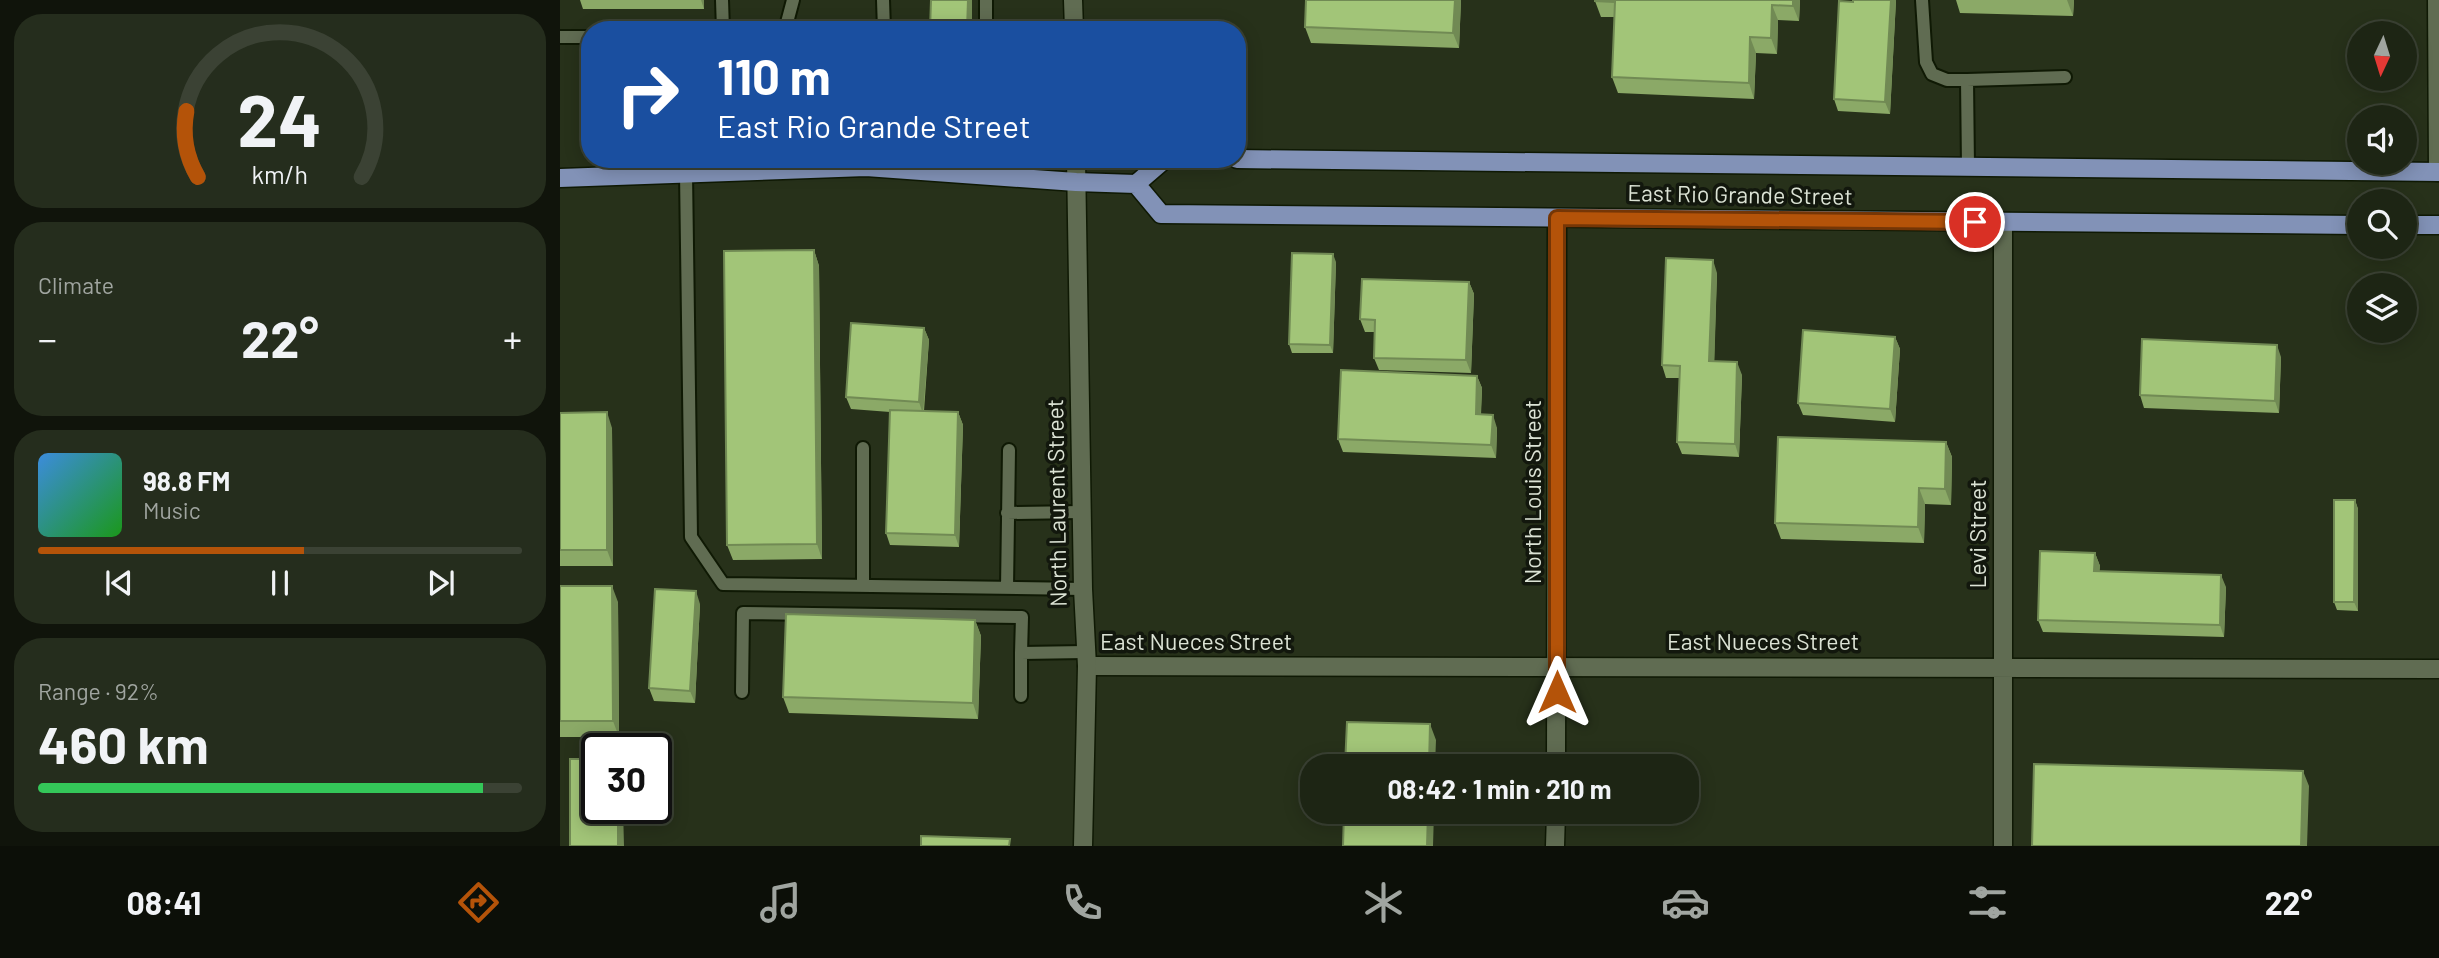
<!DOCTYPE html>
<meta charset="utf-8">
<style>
body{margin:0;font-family:Barlow,sans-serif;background:#252d1d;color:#f1f3f6;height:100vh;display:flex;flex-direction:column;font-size:26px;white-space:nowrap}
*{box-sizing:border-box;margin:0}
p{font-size:23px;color:#a0a5a0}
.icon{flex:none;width:38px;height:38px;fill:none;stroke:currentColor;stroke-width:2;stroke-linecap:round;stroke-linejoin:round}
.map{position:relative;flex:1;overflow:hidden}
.drawer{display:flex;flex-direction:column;gap:14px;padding:14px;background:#10140b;width:560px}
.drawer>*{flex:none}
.hud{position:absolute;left:21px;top:21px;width:665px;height:147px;border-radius:28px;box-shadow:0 4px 18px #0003,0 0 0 2px #3b4234;background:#1a4fa0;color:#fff;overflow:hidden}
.needle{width:46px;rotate:184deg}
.buttons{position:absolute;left:1787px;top:21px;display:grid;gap:14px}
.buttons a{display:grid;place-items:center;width:70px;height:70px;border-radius:50%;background:#1d2514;box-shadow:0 4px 18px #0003,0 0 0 2px #3b4234;font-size:35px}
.speed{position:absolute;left:21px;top:733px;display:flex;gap:14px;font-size:35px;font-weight:700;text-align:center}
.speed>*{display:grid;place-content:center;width:91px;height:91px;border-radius:50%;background:#1d2514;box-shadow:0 4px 18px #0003,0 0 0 2px #3b4234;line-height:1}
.speed .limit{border:4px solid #111;border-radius:10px;background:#fff;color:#111}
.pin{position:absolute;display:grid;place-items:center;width:60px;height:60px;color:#fff;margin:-30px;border:4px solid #fff;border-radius:50%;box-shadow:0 2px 7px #0007}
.me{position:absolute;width:77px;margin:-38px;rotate:0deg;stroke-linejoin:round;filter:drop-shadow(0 0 5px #0008)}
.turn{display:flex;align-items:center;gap:24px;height:147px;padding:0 21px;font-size:32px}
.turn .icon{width:91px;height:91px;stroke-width:2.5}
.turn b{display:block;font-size:49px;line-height:60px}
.big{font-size:52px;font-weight:700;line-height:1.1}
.drawer .tile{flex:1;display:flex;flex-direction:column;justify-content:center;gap:10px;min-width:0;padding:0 24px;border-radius:28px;background:#252d1d}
.drawer .dial{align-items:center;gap:0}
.dial svg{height:182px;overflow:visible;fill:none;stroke:#3b4234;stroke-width:7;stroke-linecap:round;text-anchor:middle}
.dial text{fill:#f1f3f6;stroke:none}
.song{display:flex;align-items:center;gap:21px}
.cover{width:84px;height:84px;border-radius:10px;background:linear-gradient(135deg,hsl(210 70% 55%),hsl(120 70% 35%))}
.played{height:7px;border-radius:4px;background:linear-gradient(90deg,#b45309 55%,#3b4234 55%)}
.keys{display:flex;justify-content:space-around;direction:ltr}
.heat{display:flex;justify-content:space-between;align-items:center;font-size:38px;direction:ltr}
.charge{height:10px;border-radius:5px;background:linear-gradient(90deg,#34c759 92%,#3b4234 0)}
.trip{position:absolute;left:740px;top:754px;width:399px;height:70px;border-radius:28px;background:#1d2514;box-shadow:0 4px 18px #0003,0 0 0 2px #3b4234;font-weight:700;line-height:70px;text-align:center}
.dock{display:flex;height:112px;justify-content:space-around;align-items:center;background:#0c0f08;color:#a0a5a0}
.dock .icon{width:49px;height:49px}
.dock .current{color:#b45309}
.dock b{font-size:32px;color:#f1f3f6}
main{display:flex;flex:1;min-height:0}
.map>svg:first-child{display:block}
</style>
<main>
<section class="drawer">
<div class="tile dial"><svg viewBox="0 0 100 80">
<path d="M14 69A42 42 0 1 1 86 69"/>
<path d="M14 69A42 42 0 0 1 9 40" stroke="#b45309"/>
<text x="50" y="56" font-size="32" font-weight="700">24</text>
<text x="50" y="72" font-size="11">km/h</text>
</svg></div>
<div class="tile"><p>Climate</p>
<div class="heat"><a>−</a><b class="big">22°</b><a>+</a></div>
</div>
<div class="tile">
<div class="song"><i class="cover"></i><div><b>98.8 FM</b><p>Music</p></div></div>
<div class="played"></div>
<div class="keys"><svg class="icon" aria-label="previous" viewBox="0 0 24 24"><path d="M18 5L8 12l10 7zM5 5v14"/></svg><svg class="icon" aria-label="pause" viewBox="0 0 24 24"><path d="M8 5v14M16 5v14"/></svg><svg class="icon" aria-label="next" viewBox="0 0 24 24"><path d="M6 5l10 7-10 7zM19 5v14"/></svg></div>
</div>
<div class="tile"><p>Range · 92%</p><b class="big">460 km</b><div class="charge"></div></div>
</section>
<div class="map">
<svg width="1879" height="846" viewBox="0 0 1879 846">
<rect width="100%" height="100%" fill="#27311a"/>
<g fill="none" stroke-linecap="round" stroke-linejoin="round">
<g stroke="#0f1904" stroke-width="16">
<path id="service" d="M162,0L163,30
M323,0L324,30
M426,0V30
M1362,0L1366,62L1372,74L1387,80H1407
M225,30L233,0
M0,37H30
M1408,167L1407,80L1505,77
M126,173L131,537L163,584L523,589
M447,513L521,512
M303,586V448
M447,588L449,450
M182,692L183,613L462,617L461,653
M461,696V653L525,652"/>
</g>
<g stroke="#0f1904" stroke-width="21">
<path id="minor" d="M1877,0L1878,172
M527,666C977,667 1428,665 1879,669
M996,766L997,218
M995,846L996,812
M1443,846V222"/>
</g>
<g stroke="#0f1904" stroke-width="21">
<path id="secondary" d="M513,0L514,30
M516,159L523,589L527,666L523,846"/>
</g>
<g stroke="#0f1904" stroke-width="21">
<path id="primary" d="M677,159L1879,172
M0,178L306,167L516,182L576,184L605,159
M576,184L601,214L1799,225
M1844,225H1879"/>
</g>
<use href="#service" stroke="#606c52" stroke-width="12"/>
<use href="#minor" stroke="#606c52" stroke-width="18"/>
<use href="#secondary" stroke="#606c52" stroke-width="18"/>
<use href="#primary" stroke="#8292b7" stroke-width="18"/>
</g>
<path fill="#8ba967" d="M20,0H144V9H23Z
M746,0H901L899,48L751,43L745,27Z
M1240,0L1239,21L1218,20L1217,54L1196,53L1194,99L1058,93L1052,77L1055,17H1041L1035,1Z
M1293,0H1336L1330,114L1278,111L1274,99Z
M1396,0H1514L1513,16L1400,13Z
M254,250L259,266L262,559L173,560L167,545Z
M776,262L773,353H732L729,344Z
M1157,273L1154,361L1182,375L1179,457L1122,454L1117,442L1120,378H1106L1102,365Z
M909,282L914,294L911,373L819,370L814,358L815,332H805L800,319Z
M364,328L369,340L364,411L398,412L403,425L399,547L330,545L326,533L330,412L291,409L286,397Z
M1335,337L1340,349L1335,422L1243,415L1238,403Z
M1721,357L1719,413L1584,408L1580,395Z
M917,376L922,388L921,415L937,428L936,458L783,452L778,439Z
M0,413L52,428L53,566H0Z
M1386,442L1392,457L1391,505L1365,504L1364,543L1221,539L1215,523Z
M1795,500L1798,509V611L1777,610L1774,602Z
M1535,553L1540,566L1539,571L1666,587L1664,637L1483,632L1478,620Z
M0,586L58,602L59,737H0Z
M140,604L135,703L94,701L89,688Z
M415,620L421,636L418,719L229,713L223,697Z"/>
<path fill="#718a54" d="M141,0H144V9Z
M408,0H412V30H407Z
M895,0H901L899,48L893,33Z
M1233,0H1240L1239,21L1233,6Z
M1331,0H1336L1330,114L1325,102Z
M1507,0H1514L1513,16Z
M1212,5L1218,20L1217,54L1211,38Z
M1190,37L1196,53L1194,99L1189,83Z
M254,250L259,266L262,559L257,544Z
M773,254L776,262L773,353L770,345Z
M1153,260L1157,273L1154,374L1149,361Z
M909,282L914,294L911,373L906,360Z
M364,328L369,340L363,414L359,402Z
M1335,337L1340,349L1335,422L1330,409Z
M1717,345L1721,357L1719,413L1715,401Z
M1177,362L1182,375L1179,457L1175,444Z
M917,376L922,388L920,427L916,414Z
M47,412L52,428L53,566L47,550Z
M398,412L403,425L399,547L395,535Z
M933,415L937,428L936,458L931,445Z
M1386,442L1392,457L1391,505L1385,489Z
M1359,488L1365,504L1364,543L1358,527Z
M1795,500L1798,509V611L1794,602Z
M1535,553L1540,566L1539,583L1534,571Z
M1661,575L1666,587L1664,637L1660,625Z
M52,586L58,602L59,737L53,721Z
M136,591L140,604L135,703L130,691Z
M415,620L421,636L418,719L413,703Z
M870,724L876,740L875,766H869Z
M1743,771L1749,786L1747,846H1741Z
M58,808H63L64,846H58Z
M868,812H874L873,846H867Z"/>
<path fill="#a2c578" stroke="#718a54" stroke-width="2" d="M371,0H408L407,30H370Z
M746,0H895L893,33L745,27Z
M1035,0H1233V6L1212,5L1211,38L1190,37L1189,83L1052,77L1055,2L1035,1Z
M1293,0H1331L1325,102L1274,99L1279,1L1293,2Z
M254,250L257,544L167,545L164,251Z
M732,253L773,254L770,345L729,344Z
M1106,258L1153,260L1149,361L1177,362L1175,444L1117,442L1120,366L1102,365Z
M802,279L909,282L906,360L814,358L815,320L800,319Z
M291,323L364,328L359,402L286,397Z
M1243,330L1335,337L1330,409L1238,403Z
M1582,339L1717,345L1715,401L1580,395Z
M781,370L917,376L916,414L933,415L931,445L778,439Z
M330,410L398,412L395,535L326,533Z
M47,412V550H0V413Z
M1218,437L1386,442L1385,489L1359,488L1358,527L1215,523Z
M1774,500H1795L1794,602H1774Z
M1480,551L1535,553L1534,571L1661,575L1660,625L1478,620Z
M0,586H52L53,721H0Z
M95,589L136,591L130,691L89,688Z
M226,614L415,620L413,703L223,697Z
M787,722L870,724L869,766H785Z
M10,759H37V808H58V846H10Z
M1474,764L1743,771L1741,846H1472Z
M784,812H868L867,846H783Z
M361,836L450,839L449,846H361Z"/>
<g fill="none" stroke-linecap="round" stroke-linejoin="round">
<g stroke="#753606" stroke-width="18">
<path id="route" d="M997,692V218L1415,222"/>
</g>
<use href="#route" stroke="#b45309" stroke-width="12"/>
</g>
<g text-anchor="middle" stroke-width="7" stroke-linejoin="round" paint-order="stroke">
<g font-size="23" fill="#dce3d5" stroke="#12170d">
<text transform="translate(1180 195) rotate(1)" y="8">East Rio Grande Street</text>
<text transform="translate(973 492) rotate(-90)" y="8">North Louis Street</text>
<text transform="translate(497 503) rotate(-91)" y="8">North Laurent Street</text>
<text transform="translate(1418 534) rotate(-90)" y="8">Levi Street</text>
<text x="636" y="650">East Nueces Street</text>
<text x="1203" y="650">East Nueces Street</text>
</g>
</g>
</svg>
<div class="buttons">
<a><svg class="needle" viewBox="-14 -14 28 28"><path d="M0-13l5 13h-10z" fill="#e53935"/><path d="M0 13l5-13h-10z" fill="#a0a5a0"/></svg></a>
<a><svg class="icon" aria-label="sound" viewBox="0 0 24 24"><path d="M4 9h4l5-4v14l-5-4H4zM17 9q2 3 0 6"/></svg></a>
<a><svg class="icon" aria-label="search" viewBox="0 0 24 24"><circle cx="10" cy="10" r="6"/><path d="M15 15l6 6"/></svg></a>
<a><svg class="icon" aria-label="layers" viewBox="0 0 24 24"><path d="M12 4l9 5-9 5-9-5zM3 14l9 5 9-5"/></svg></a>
</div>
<div class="speed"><div class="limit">30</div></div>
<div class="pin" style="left:1415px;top:222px;background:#d93025"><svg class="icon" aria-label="arrive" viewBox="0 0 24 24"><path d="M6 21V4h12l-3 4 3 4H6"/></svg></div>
<svg class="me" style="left:997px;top:692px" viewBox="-20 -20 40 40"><path d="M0-17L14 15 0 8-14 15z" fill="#b45309" stroke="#fff" stroke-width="4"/></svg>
<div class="trip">08:42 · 1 min · 210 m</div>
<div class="hud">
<div class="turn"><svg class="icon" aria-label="right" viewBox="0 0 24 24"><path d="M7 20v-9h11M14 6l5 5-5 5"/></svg><div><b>110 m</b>East Rio Grande Street</div></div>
</div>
</div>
</main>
<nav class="dock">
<b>08:41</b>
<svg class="icon current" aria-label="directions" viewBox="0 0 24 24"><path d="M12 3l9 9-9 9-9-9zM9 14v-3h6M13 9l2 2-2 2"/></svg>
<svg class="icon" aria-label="music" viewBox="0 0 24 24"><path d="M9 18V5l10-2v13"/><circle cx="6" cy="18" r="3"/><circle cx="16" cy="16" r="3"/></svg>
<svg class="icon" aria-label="phone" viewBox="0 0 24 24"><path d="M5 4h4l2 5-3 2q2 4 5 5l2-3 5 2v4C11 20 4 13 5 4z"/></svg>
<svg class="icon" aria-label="climate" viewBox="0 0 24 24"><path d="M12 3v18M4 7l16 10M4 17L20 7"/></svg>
<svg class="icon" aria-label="car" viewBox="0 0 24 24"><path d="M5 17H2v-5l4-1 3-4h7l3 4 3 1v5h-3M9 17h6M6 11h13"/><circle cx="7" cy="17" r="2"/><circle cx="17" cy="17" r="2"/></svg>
<svg class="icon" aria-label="filters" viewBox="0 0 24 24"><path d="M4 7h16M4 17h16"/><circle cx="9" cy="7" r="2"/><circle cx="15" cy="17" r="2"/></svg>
<b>22°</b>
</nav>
